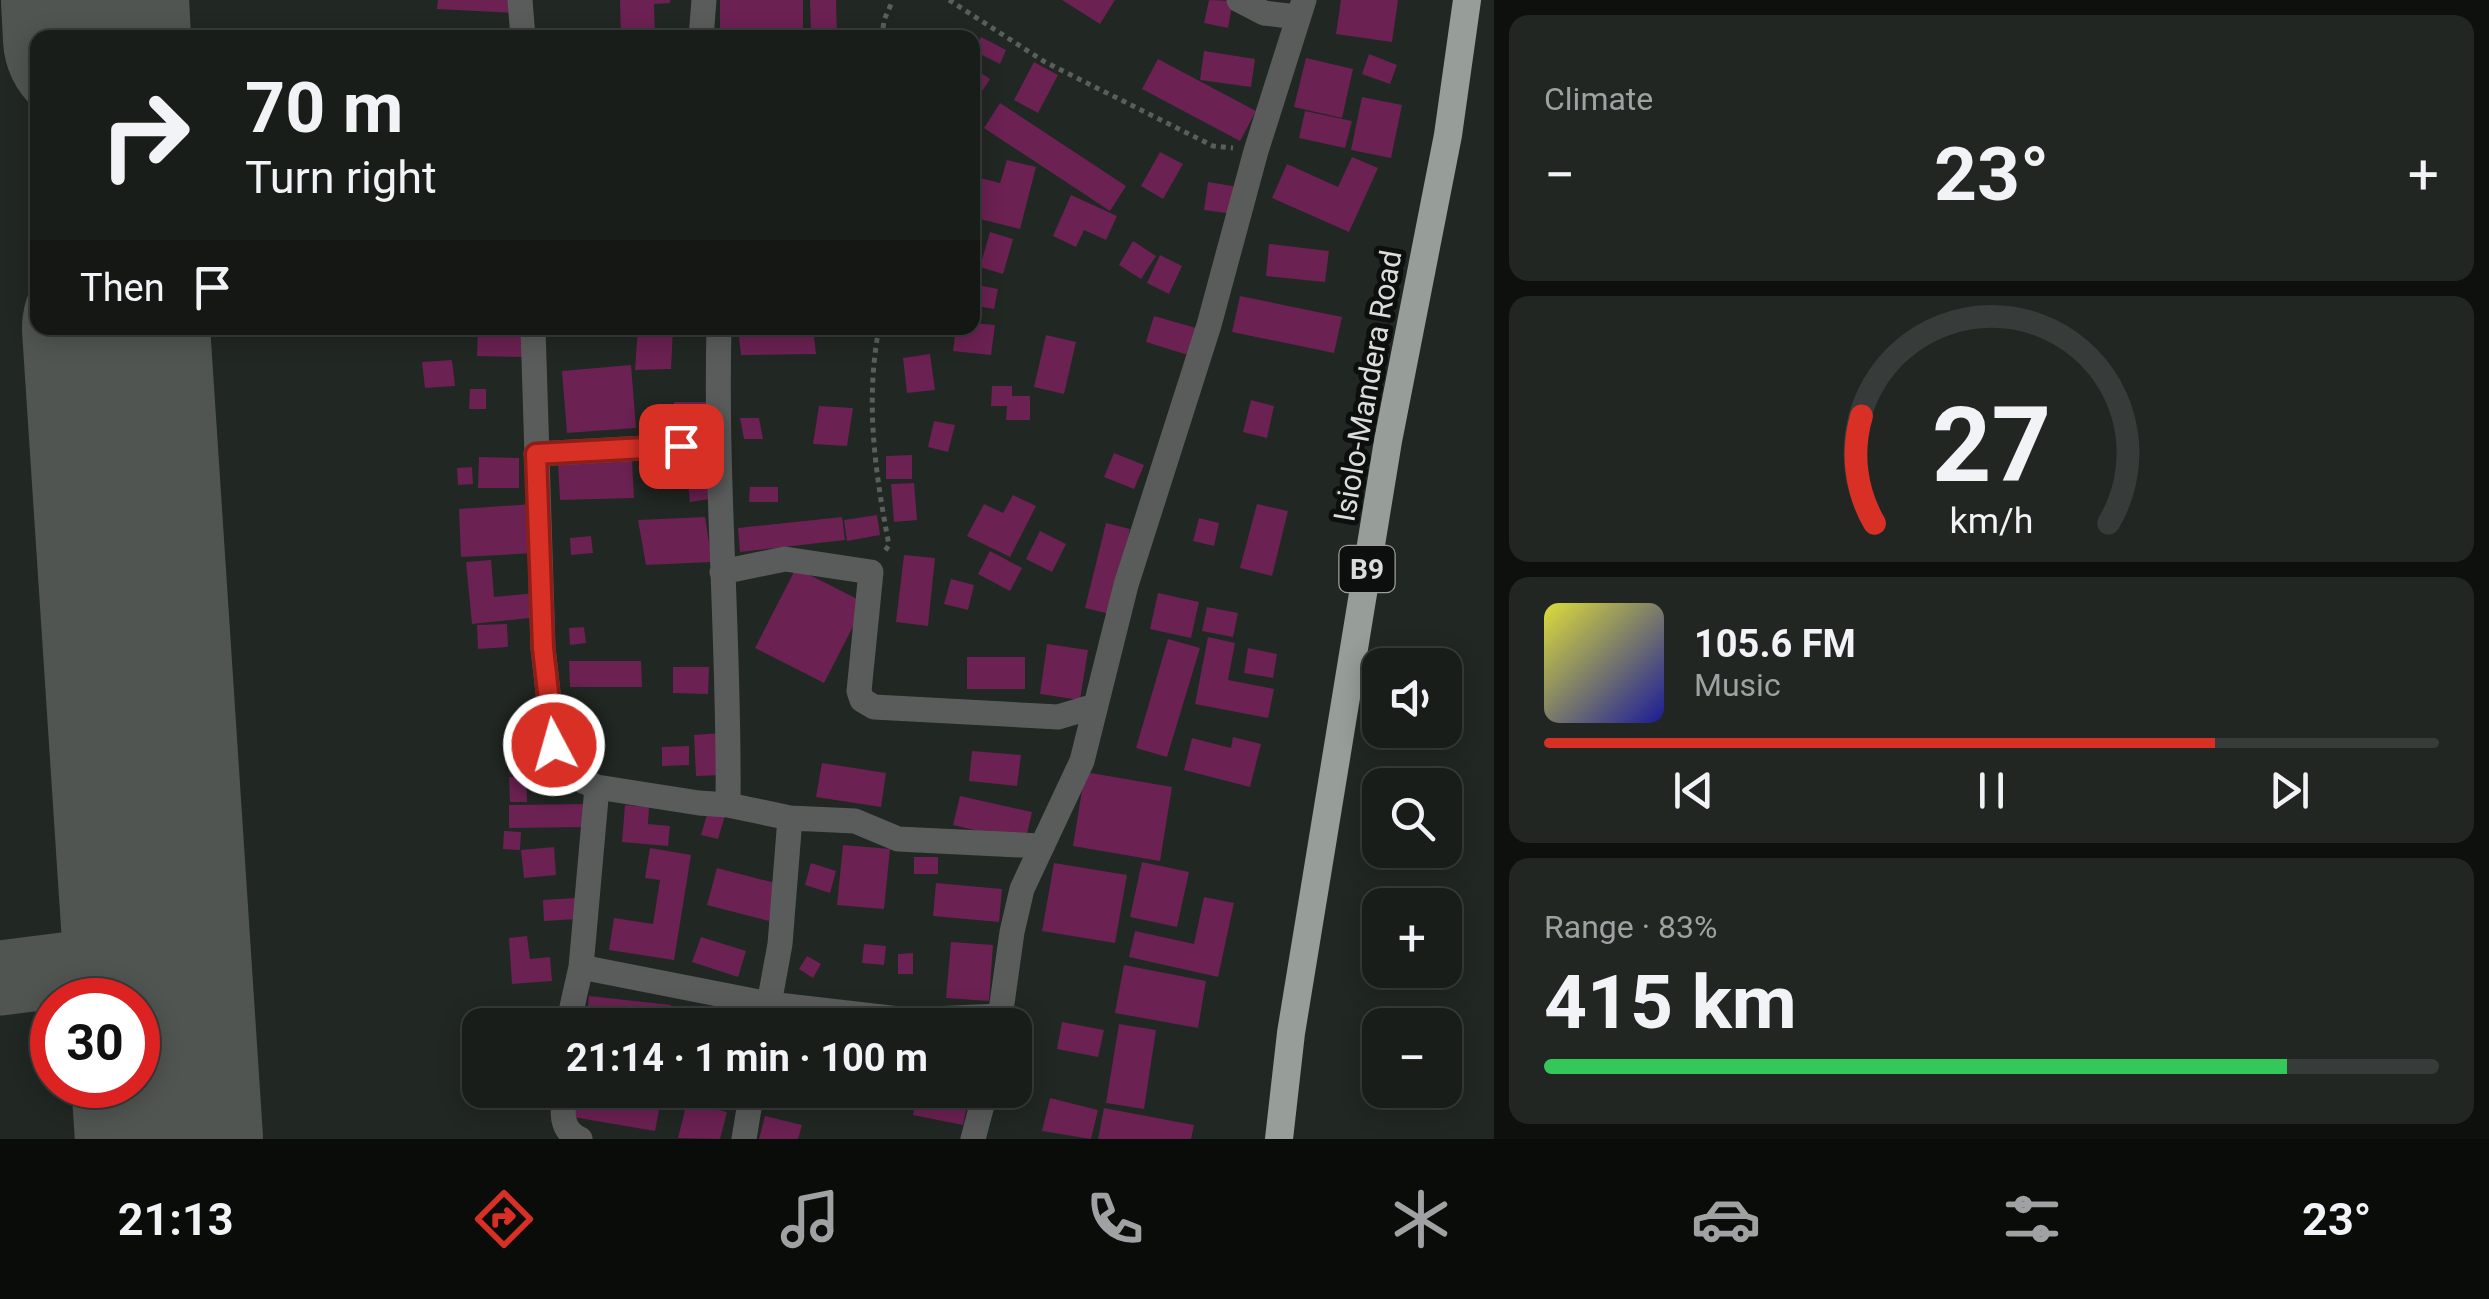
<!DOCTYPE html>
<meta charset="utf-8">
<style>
body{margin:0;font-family:Roboto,sans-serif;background:#222623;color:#f1f3f6;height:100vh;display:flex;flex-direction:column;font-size:38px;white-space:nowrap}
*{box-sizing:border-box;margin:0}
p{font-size:32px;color:#9fa2a2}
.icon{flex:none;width:55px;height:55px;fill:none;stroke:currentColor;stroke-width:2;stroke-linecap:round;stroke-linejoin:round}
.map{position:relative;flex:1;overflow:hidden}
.details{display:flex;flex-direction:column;gap:15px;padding:15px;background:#0e100e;width:995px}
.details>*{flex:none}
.top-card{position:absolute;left:30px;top:30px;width:950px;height:305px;border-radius:20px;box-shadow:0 5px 25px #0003,0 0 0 2px #373b39;background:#191d1a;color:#f1f3f6;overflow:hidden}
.buttons{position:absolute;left:1362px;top:648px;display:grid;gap:20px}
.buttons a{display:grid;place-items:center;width:100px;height:100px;border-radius:20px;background:#191d1a;box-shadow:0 5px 25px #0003,0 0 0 2px #373b39;font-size:50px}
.speed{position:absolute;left:30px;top:978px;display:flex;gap:20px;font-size:50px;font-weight:700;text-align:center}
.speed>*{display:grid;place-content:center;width:130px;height:130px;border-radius:50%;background:#191d1a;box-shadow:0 5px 25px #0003,0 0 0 2px #373b39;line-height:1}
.speed .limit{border:15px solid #d22;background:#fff;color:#111}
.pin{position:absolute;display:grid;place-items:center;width:85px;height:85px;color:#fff;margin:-42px;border-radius:20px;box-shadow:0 5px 15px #0006}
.me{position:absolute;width:110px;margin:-55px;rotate:354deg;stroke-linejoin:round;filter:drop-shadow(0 0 8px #0008)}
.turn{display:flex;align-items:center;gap:35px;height:210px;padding:0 50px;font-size:45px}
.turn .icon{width:130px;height:130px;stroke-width:2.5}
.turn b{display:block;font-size:70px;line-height:85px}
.then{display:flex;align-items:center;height:95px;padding:0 50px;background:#0003;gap:20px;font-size:38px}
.big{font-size:75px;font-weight:700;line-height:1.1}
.details .widget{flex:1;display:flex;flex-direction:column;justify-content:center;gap:15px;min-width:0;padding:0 35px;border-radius:20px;background:#222623}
.details .dial{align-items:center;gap:0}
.dial svg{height:260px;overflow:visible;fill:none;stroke:#373b39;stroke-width:7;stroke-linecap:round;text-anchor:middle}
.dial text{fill:#f1f3f6;stroke:none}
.song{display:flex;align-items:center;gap:30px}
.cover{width:120px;height:120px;border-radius:15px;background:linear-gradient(135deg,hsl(60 70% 55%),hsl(240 70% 35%))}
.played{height:10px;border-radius:5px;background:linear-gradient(90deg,#d93025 75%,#373b39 75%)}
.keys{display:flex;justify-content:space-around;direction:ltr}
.heat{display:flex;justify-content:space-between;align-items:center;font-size:55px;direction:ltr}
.charge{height:15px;border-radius:8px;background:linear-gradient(90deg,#34c759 83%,#373b39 0)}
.trip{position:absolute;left:462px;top:1008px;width:570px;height:100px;border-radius:20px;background:#191d1a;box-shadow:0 5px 25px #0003,0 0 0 2px #373b39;font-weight:700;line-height:100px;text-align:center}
.menu{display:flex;height:160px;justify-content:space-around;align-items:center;background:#0a0c0a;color:#9fa2a2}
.menu .icon{width:70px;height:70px}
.menu .on{color:#d93025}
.menu b{font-size:45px;color:#f1f3f6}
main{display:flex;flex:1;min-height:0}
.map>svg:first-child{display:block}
</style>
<main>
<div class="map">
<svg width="1494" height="1139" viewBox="0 0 1494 1139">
<rect width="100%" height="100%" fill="#212723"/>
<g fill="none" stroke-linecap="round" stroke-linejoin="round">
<path stroke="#505552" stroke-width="75" d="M0,978L158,958"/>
<path stroke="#505552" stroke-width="188" d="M95,0L97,38
M116,328L169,1139"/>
</g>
<path fill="#6b2152" d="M438,0H514L513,13L437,9Z
M620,0H670V3L654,4L655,38H621Z
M720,0H803V37H720Z
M810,0H836L837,35L811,36Z
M1062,0H1115L1100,24Z
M1209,0L1233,1L1228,28L1204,23Z
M1341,0H1398L1392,42L1336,34Z
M981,37L1006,50L1000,64L974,51Z
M1204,51L1255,59L1251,87L1200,80Z
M1369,54L1397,65L1390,84L1362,74Z
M1306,58L1353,69L1342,118L1294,107Z
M1158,59L1256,111L1240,141L1142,89Z
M1034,62L1058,75L1038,113L1014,100Z
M972,67L990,79L981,93L972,88Z
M1362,97L1402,105L1391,158L1351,150Z
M1000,103L1126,186L1110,211L984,128Z
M1305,111L1352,121L1345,148L1299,138Z
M1160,152L1183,164L1163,199L1141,186Z
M1352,157L1378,168L1349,232L1272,198L1287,164L1338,187Z
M1007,160L1036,167L1020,229L972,217V176L1000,183Z
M1208,182L1238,187L1233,214L1204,210Z
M1071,195L1117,216L1106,240L1084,230L1076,247L1053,236Z
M990,232L1013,239L1003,274L980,267Z
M1133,241L1156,256L1141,279L1119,265Z
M1269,244L1329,251L1325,282L1266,276Z
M1160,255L1182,266L1169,294L1147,283Z
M972,284L998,289L994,309L972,305Z
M1240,296L1342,317L1334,353L1232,332Z
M1154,316L1196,328L1188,355L1146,342Z
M972,323L995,325L991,355L953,351L956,328H972Z
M638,328H673L671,369L635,370Z
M738,328H813L816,354L741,355Z
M478,329L525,330L524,357L477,356Z
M1046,335L1076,342L1064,394L1034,387Z
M930,354L935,390L907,393L903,358Z
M452,360L455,386L425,388L422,362Z
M631,365L636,428L567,433L562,371Z
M992,386H1012V396H1030V420H1006L1007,406H991Z
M470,389H486V409H469Z
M1251,400L1274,406L1267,438L1243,432Z
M674,402H713V432H674Z
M819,406L853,408L847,446L813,444Z
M740,418H759L763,439H744Z
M934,421L955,425L948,452L928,447Z
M1114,453L1144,465L1134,489L1104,477Z
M912,455V479H886V456Z
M479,457L519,458V488H478Z
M711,458L716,498L690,502L686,462Z
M632,460L634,498L560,500L558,462Z
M472,467L473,484L458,485L457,468Z
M914,483L917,520L894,522L891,484Z
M750,487H778V502H749Z
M1013,495L1036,506L1010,557L967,536L984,504L1003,513Z
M533,504L536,553L461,557L459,509Z
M1257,504L1288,511L1272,576L1240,568Z
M877,515L880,535L847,541L844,520Z
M705,517L712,562L646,565L638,520Z
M842,517L845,540L740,552L738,528Z
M1199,518L1219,523L1214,546L1193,541Z
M1106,523L1130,529L1110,614L1085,608Z
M1040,531L1066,544L1052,572L1026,559Z
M591,536L593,553L571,555L570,538Z
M990,551L1022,568L1010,591L978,574Z
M904,555L935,558L928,626L896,622Z
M491,560L494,597L536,593L538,617L472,624L466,562Z
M796,568L865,603L824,683L755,648Z
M951,579L974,585L968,610L944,604Z
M1158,593L1199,602L1191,638L1150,629Z
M1207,607L1238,613L1233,637L1202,631Z
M507,624L508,647L478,649L477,625Z
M584,627L586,643L570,645L569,628Z
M1208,637L1235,643L1228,680L1274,689L1268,718L1195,704Z
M1168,639L1200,648L1167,757L1136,748Z
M1047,644L1088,650L1080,700L1040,694Z
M1248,648L1277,654L1273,678L1244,673Z
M967,657H1025V689H967Z
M569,661H641L642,687H570Z
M673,667H709L708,694L673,693Z
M721,733L723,775L696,776L694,735Z
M548,734L549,751L518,754L516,738Z
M1233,737L1261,744L1250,787L1184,770L1192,738L1231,748Z
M689,746V765L662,766V747Z
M972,751L1021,755L1017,786L969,781Z
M822,763L886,773L881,807L816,797Z
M1085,772L1172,787L1160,861L1073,846Z
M526,776L527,802H510L509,777Z
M960,796L1032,812L1025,842L953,825Z
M589,804V827L509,828V805Z
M625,805L649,807L648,824L670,826L668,846L622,842Z
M709,808L726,812L718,839L701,835Z
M504,831L521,832L520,850L503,849Z
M843,845L890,849L884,909L837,905Z
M554,847L556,875L524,878L521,850Z
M650,848L691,855L674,960L609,950L614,918L653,924L660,880L645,878Z
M914,857H938V874H914Z
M1142,862L1189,872L1177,927L1130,917Z
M811,863L836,871L830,893L805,885Z
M1054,863L1127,875L1115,943L1042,931Z
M717,868L779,884L769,921L707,905Z
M936,883L1002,889L999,922L933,916Z
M1204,897L1234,903L1218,977L1129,957L1135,931L1194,944Z
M576,898L577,919L544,921L543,900Z
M527,936L530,959L550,957L552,981L512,984L509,938Z
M701,937L746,951L738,977L692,962Z
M951,942L993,945L989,1001L946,998Z
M864,944L886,946L884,965L862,963Z
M913,953V974H898V954Z
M807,956L821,964L813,978L799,969Z
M1124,965L1206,981L1198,1028L1115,1013Z
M589,996L671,1005L669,1025H586Z
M1062,1022L1104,1030L1098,1057L1057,1049Z
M1119,1024L1156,1030L1144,1109L1106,1103Z
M578,1090L660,1105L655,1131L573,1117Z
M721,1090L739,1091L737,1108L719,1106Z
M805,1090H871L867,1109L804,1095Z
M876,1090H914L910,1110L874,1105Z
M918,1090L970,1092L963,1125L913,1115Z
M1050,1098L1098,1110L1091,1139L1042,1131Z
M687,1102L727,1112L720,1139L678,1138Z
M1104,1108L1194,1125L1191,1139H1098Z
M765,1116L802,1125L798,1139H759Z"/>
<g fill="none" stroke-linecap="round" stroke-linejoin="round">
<path stroke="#595f5b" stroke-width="5" stroke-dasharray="5 5" stroke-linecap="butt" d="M949,0L1045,62L1213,146L1233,148
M882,38L884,20L893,0
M879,328C865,402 875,472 889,545L885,551"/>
<path stroke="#595c5a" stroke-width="25" d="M520,0L523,38
M1239,0L1264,13L1297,17
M701,38L704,0
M533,328L543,648L554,745L568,770L578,779L597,787L699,803L728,805L790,818L855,821L898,839L1041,846
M719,328C715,487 730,645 728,805
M536,454L717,444
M722,572L785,559L871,572L859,691L862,700L874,707L1058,717L1095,706
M790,818L780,944L769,1004L908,1020L1001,1016
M581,967L769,1004L765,1025
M568,1025L581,967L597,787
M999,1025L1012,932L1022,889L1082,761L1126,585L1209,325L1256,151L1304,0
M566,1090C562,1109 559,1130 580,1139
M744,1139L752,1090
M973,1139L986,1090"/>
<path stroke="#979d99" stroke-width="28" d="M1279,1139L1291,1033L1388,441L1448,135L1467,0"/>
</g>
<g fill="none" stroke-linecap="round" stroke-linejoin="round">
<g stroke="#8d1f18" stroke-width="25">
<path id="route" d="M554,745L543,648L536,454L681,446"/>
</g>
<use href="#route" stroke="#d93025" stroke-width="18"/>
</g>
<g text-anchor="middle" stroke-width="10" stroke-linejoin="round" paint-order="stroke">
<rect fill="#0c0f0d" stroke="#9c9f9d" stroke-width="2.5" x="1339.5" y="546" width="55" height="46" rx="8"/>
<g font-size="28" font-weight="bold" fill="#dadddb">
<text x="1367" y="579">B9</text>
</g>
<g font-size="30" fill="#dadddb" stroke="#0c0f0d">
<text transform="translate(1368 386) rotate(-80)" y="10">Isiolo-Mandera Road</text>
</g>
</g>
</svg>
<div class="buttons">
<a><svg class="icon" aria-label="sound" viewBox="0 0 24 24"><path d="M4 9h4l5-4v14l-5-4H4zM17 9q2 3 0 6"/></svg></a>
<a><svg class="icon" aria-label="search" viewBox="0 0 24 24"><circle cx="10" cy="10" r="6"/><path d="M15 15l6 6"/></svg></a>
<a>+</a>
<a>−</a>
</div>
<div class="speed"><div class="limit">30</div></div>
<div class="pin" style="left:681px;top:446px;background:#d93025"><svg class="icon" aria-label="arrive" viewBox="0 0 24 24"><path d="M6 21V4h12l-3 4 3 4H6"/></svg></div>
<svg class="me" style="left:554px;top:745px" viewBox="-20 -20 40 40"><circle r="17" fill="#d93025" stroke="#fff" stroke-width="3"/><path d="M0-11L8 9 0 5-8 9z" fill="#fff"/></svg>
<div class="trip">21:14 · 1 min · 100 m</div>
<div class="top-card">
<div class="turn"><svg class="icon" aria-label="right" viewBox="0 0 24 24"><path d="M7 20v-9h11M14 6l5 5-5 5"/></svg><div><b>70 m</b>Turn right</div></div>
<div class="then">Then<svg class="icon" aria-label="arrive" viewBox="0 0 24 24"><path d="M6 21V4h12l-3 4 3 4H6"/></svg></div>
</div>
</div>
<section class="details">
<div class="widget"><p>Climate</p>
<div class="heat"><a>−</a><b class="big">23°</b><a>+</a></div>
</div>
<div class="widget dial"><svg viewBox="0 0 100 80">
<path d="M14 69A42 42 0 1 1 86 69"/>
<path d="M14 69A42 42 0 0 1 10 36" stroke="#d93025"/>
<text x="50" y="56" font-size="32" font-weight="700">27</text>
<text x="50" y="72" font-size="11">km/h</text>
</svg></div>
<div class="widget">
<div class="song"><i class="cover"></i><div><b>105.6 FM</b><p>Music</p></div></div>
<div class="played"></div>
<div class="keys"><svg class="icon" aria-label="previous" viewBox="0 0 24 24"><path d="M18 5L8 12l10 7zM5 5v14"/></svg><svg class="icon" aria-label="pause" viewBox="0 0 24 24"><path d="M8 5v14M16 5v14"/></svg><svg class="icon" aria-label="next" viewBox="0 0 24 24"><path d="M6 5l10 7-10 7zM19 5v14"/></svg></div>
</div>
<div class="widget"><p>Range · 83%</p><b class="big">415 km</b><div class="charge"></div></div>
</section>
</main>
<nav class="menu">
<b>21:13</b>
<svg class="icon on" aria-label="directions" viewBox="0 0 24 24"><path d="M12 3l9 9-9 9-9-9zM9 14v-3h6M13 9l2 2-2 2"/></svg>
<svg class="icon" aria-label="music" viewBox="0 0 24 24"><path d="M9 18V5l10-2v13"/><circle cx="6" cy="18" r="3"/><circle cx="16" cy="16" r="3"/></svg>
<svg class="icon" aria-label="phone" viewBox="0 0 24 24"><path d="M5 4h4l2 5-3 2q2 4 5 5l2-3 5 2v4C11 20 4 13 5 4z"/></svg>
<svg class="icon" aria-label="climate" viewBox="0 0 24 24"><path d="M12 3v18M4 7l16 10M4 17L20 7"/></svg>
<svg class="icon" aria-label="car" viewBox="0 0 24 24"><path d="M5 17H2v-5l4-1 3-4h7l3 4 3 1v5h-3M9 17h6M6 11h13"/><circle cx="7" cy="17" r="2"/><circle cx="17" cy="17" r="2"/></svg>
<svg class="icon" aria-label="filters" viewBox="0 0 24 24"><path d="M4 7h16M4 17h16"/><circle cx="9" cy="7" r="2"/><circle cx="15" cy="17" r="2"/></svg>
<b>23°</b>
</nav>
